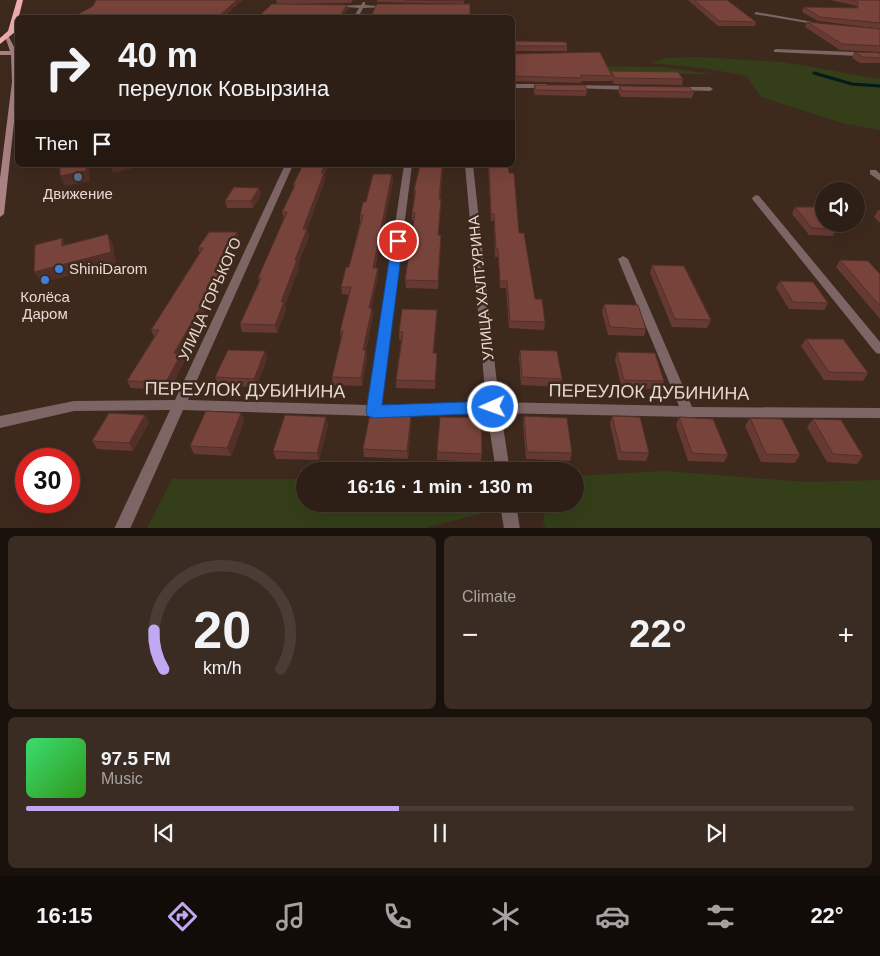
<!DOCTYPE html>
<meta charset="utf-8">
<style>
body{margin:0;font-family:Helvetica,sans-serif;background:#3a2c23;color:#f1f3f6;height:100vh;display:flex;flex-direction:column;font-size:19px;white-space:nowrap}
*{box-sizing:border-box;margin:0}
p{font-size:16px;color:#a7a2a1}
.icon{flex:none;width:28px;height:28px;fill:none;stroke:currentColor;stroke-width:2;stroke-linecap:round;stroke-linejoin:round}
.map{position:relative;height:528px;overflow:hidden}
.drawer{display:flex;flex-direction:column;gap:8px;padding:8px;background:#19110c;flex:1}
.drawer>*{flex:none}
.top-card{position:absolute;left:15px;top:15px;width:500px;height:152px;border-radius:8px;box-shadow:0 5px 20px #0002,0 0 0 1px #493d35;background:#2e1f16;color:#f1f3f6;overflow:hidden}
.controls{position:absolute;left:815px;top:182px;display:grid;gap:10px}
.controls a{display:grid;place-items:center;width:50px;height:50px;border-radius:50%;background:#2e1f16;box-shadow:0 5px 20px #0002,0 0 0 1px #493d35;font-size:25px}
.speed{position:absolute;left:15px;top:448px;display:flex;gap:10px;font-size:25px;font-weight:700;text-align:center}
.speed>*{display:grid;place-content:center;width:65px;height:65px;border-radius:50%;background:#2e1f16;box-shadow:0 5px 20px #0002,0 0 0 1px #493d35;line-height:1}
.speed .limit{border:8px solid #d22;background:#fff;color:#111}
.pin{position:absolute;display:grid;place-items:center;width:42px;height:42px;color:#fff;margin:-21px;border:2px solid #fff;border-radius:50%;box-shadow:0 1px 5px #0007}
.me{position:absolute;width:55px;margin:-28px;rotate:268deg;stroke-linejoin:round;filter:drop-shadow(0 0 4px #0008)}
.turn{display:flex;align-items:center;gap:18px;height:105px;padding:0 20px;font-size:22px}
.turn .icon{width:65px;height:65px;stroke-width:2.5}
.turn b{display:block;font-size:35px;line-height:42px}
.then{display:flex;align-items:center;height:48px;padding:0 20px;background:#0003;gap:10px;font-size:19px}
.big{font-size:38px;font-weight:600;line-height:1.1}
.drawer .tile{flex:1;display:flex;flex-direction:column;justify-content:center;gap:8px;min-width:0;padding:0 18px;border-radius:8px;background:#3a2c23}
.drawer .dial{align-items:center;gap:0}
.dial svg{height:130px;overflow:visible;fill:none;stroke:#493d35;stroke-width:7;stroke-linecap:round;text-anchor:middle}
.dial text{fill:#f1f3f6;stroke:none}
.song{display:flex;align-items:center;gap:15px}
.cover{width:60px;height:60px;border-radius:8px;background:linear-gradient(135deg,hsl(140 70% 55%),hsl(110 70% 35%))}
.played{height:5px;border-radius:2px;background:linear-gradient(90deg,#c1a8f3 45%,#493d35 45%)}
.keys{display:flex;justify-content:space-around;direction:ltr}
.heat{display:flex;justify-content:space-between;align-items:center;font-size:28px;direction:ltr}
.drawer .tiles{flex:1;display:grid;gap:8px;grid-template-columns:1fr 1fr}
.tile:last-child{grid-column:span 2}
.trip{position:absolute;left:296px;top:462px;width:288px;height:50px;border-radius:25px;background:#2e1f16;box-shadow:0 5px 20px #0002,0 0 0 1px #493d35;font-weight:600;line-height:50px;text-align:center}
.menu{display:flex;height:80px;justify-content:space-around;align-items:center;background:#120c09;color:#a7a2a1}
.menu .icon{width:35px;height:35px}
.menu .current{color:#c1a8f3}
.menu b{font-size:22px;color:#f1f3f6}
.map>svg:first-child{display:block}
</style>
<div class="map">
<svg width="880" height="529" viewBox="0 0 880 529">
<rect width="100%" height="100%" fill="#3e291d"/>
<path fill="#343f19" d="M697,57L783,62L880,79V130L842,123L761,97L747,76L704,68L650,63L665,58Z
M513,65L661,67L712,74H551Z
M665,471L806,482L880,480V528L547,529L543,524L546,504H575V476Z
M172,479H305V504H484V513L421,529L147,528Z"/>
<g fill="none" stroke-linecap="round" stroke-linejoin="round">
<path stroke="#041a1b" stroke-width="3" d="M814,73L852,84L880,86"/>
<path fill="#7e6565" fill-rule="evenodd" d="M363,2H365V5L391,7L363,8L358,18H353L359,8L334,6L361,5Z
M756,12L819,23L821,24L819,25L754,14Z
M776,49L880,53V57L774,52V50Z
M512,84H546L549,86L546,88H512Z
M573,85L631,86L634,88L631,90L571,88V86Z
M678,87H710L713,89L710,91L676,90L675,89Z
M285,165H293L188,400L368,405L404,165H412L381,405L486,402L465,165H473L499,402L679,406L618,259L623,256L628,259L692,407L880,408V418L688,417L501,413L510,471H496L487,413L374,416L183,410L130,529H114L170,410L74,411L0,428V416L74,401L175,400Z
M870,170H876L880,174V181L870,174Z
M756,195L759,196L880,342V354L876,353L753,200L752,198Z
M500,504H516L520,529H504Z"/>
<path fill="#ab8283" fill-rule="evenodd" d="M5,36L9,37L17,53L18,86L4,214L0,217V178L12,82L11,55H0V51H10Z"/>
<path fill="#edaeaf" fill-rule="evenodd" d="M17,0H23L15,32L0,44V38L8,31Z"/>
</g>
<path fill="#663a32" d="M96,0H242L225,16H259L277,4L276,0H353L351,3L291,4L348,9L342,18H71L93,6Z
M377,0H464V4L377,2Z
M688,0H727L756,22L755,26H718Z
M830,0H880V29L818,21L802,12L804,7L856,8L857,6Z
M807,22L880,29V52L840,50L805,27Z
M512,41L567,46V51H512Z
M854,52L880,53V63H860L852,58Z
M512,54L610,73L611,71L683,79L682,85L614,84L611,79V81H581V83L512,81Z
M534,85L587,91L586,96L535,95L534,90Z
M619,86L694,92L692,98L621,97L618,91Z
M303,165H329L324,175L325,180L307,229L309,237L298,264L299,268L285,305L286,310L277,333L242,332L240,324L259,283L258,278L284,219L282,212L294,188L293,185Z
M420,165H443L440,199H441V206L438,235H441V242L438,289L406,288L405,280L414,220H412V213L414,197V190Z
M484,165H508L519,233L535,299L545,322L544,330L509,328L506,288H500L498,257H495L494,221H491L488,167H484Z
M392,174L393,181L375,268H378V276L371,308H372L373,316L366,350L367,358L362,386L333,385L332,377L341,339L340,331L349,295L342,294L341,287L349,267L360,222V215L366,202Z
M259,188L261,195L253,208H227L225,201Z
M795,207L837,229L833,236L809,235L792,214Z
M878,210H880V223L874,217Z
M237,232L239,240L222,272L224,278L181,354L184,362L170,390L131,388L127,381L154,337L151,330L200,254L198,248Z
M840,260L880,274V319L836,267Z
M652,265L711,320L707,328L672,327L650,273Z
M780,281L828,303L824,310L789,309L776,288Z
M604,304L646,329L644,336L608,335L602,312Z
M437,310L434,353L437,361L435,389L396,388V380L401,340H399V332Z
M806,339L868,373L863,381L824,380L801,346Z
M520,350L562,379L560,387L521,385L519,358Z
M265,351L267,359L256,387L218,385L215,377Z
M617,352L664,381L661,389L622,388L615,360Z
M241,413L244,421L231,456L194,454L190,446Z
M145,415L149,423L133,451L97,449L92,441Z
M411,415V423L408,459L364,457L363,449Z
M524,416L572,453L570,461L526,459L523,424Z
M612,416L649,453L646,461L618,460L610,424Z
M679,417L728,455L724,462L688,461L676,425Z
M750,418L800,455L795,463L761,462L745,426Z
M813,419L863,456L857,464L827,462L807,427Z
M328,425L319,460L276,459L273,451Z
M437,452L482,454L481,462L437,460Z"/>
<path fill="#532f29" d="M237,0H242L222,18L219,16Z
M347,5L348,9L342,18H339Z
M86,165H89V167L90,181L65,186L60,176Z
M110,165H132L133,168L113,173Z
M325,165H329L324,175L325,180L304,237L303,229L321,173Z
M392,174L393,181L373,275V268Z
M259,188L261,195L253,208L251,201Z
M441,199V206L438,242V235Z
M307,229L309,237L298,264L299,268L285,305L286,310L277,333L275,325L281,302L295,260Z
M237,232L239,240L222,272L224,278L177,361L174,353L216,270Z
M108,234L113,245L116,263L41,283L34,272Z
M62,238L67,249L62,246Z
M378,268V276L369,316V308Z
M372,308L373,316L364,358L363,350Z
M437,310V317L433,361V353Z
M366,350L367,358L362,386L361,378Z
M265,351L267,359L256,387L254,379Z
M437,353V361L435,389V381Z
M181,354L184,362L170,390L166,382Z
M241,413L244,421L231,456L227,448Z
M145,415L149,423L133,451L129,443Z
M411,415V423L408,459L407,451Z
M326,417L328,425L319,460L317,453Z"/>
<path fill="#77433a" stroke="#532f29" d="M96,0H237L219,16H259L272,4L347,5L339,18H71L93,6Z
M405,0H464V1Z
M694,0H727L756,22L719,21Z
M851,0H880V23L820,17L804,7L858,8V2Z
M377,4H470V18H370Z
M807,22L880,29V46L842,44Z
M512,41L566,42L567,46H512Z
M600,52L612,76L581,75L582,78L512,76V54Z
M854,52L880,53V58L863,57Z
M611,71L678,72L683,79L615,78Z
M534,85H585L587,91L536,90Z
M619,86L689,87L694,92L622,91Z
M60,165H86V171L60,176Z
M303,165H325L321,173H324L303,229H307L295,260H297L281,302H284L275,325L240,324L261,278H258L287,212H282L295,185H293Z
M420,165H442L439,199H441L438,235H441L438,281L405,280L415,213H412L416,190H414Z
M489,165H508L509,173H514L519,233H524L535,299H542L545,322L510,321L507,281H500L498,249H496L494,214H491Z
M373,174H392L373,268H378L369,308H372L363,350H366L361,378L332,377L343,331H340L351,287H341L346,267H349L363,215H360L363,202H366Z
M234,187L259,188L251,201H225Z
M795,207H818L824,214V224H833L837,229L812,228Z
M209,232H237L216,270L221,271L174,353L181,354L166,382L127,381L159,330H151L203,248H198Z
M108,234L111,252L34,272L35,245L62,238V246Z
M840,260L868,261L880,274V306Z
M652,265L684,266L711,320L675,319Z
M780,281L813,282L828,303L793,302Z
M604,304L638,305L646,329L610,327Z
M402,309L437,310L433,353H437L435,381L396,380L403,332H399Z
M806,339H843L868,373L829,372Z
M228,350L265,351L254,379L215,377Z
M520,350L557,351L562,379L522,377Z
M617,352L655,353L664,381L624,380Z
M206,411L241,413L227,448L190,446Z
M109,413L145,415L129,443L92,441Z
M370,414L411,415L407,451L363,449Z
M285,415L326,417L317,453L273,451Z
M524,416L567,418L572,453L527,452Z
M612,416L640,417L649,453L621,452Z
M440,417L481,418L482,454L437,452Z
M679,417L713,419L728,455L692,453Z
M750,418L782,419L800,455L766,454Z
M813,419L841,420L863,456L833,454Z"/>
<path fill="#1a73e8" stroke="#114b97" d="M398,238L403,241L382,405L493,401L498,403L501,407L498,411L493,413L374,418L368,416L366,412L392,241Z"/>
<circle fill="#5c6f8a" stroke="#3e291d" stroke-width="2" cx="78" cy="177" r="5"/>
<g fill="#3f7fe0" stroke="#3e291d" stroke-width="2">
<circle cx="59" cy="269" r="5"/>
<circle cx="45" cy="280" r="5"/>
</g>
<g text-anchor="middle" stroke-width="5" stroke-linejoin="round" paint-order="stroke">
<g font-size="15" fill="#e7d9d1" stroke="#3e291d">
<text x="78" y="199">Движение</text>
<text x="69" y="274" text-anchor="start">ShiniDarom</text>
<text x="45" y="302">Колёса<tspan x="45" dy="17">Даром</tspan></text>
</g>
<g font-size="15" fill="#e7d9d1" stroke="#3e291d">
<text transform="translate(481 288) rotate(-96)" y="5">УЛИЦА ХАЛТУРИНА</text>
<text transform="translate(210 299) rotate(-66)" y="5">УЛИЦА ГОРЬКОГО</text>
</g>
<g font-size="18" fill="#e7d9d1" stroke="#3e291d">
<text transform="translate(245 390) rotate(1)" y="6">ПЕРЕУЛОК ДУБИНИНА</text>
<text transform="translate(649 392) rotate(1)" y="6">ПЕРЕУЛОК ДУБИНИНА</text>
</g>
</g>
</svg>
<div class="controls">
<a><svg class="icon" aria-label="sound" viewBox="0 0 24 24"><path d="M4 9h4l5-4v14l-5-4H4zM17 9q2 3 0 6"/></svg></a>
</div>
<div class="speed"><div class="limit">30</div></div>
<div class="pin" style="left:398px;top:241px;background:#d93025"><svg class="icon" aria-label="arrive" viewBox="0 0 24 24"><path d="M6 21V4h12l-3 4 3 4H6"/></svg></div>
<svg class="me" style="left:493px;top:407px" viewBox="-20 -20 40 40"><circle r="17" fill="#1a73e8" stroke="#fff" stroke-width="3"/><path d="M0-11L8 9 0 5-8 9z" fill="#fff"/></svg>
<div class="trip">16:16 · 1 min · 130 m</div>
<div class="top-card">
<div class="turn"><svg class="icon" aria-label="right" viewBox="0 0 24 24"><path d="M7 20v-9h11M14 6l5 5-5 5"/></svg><div><b>40 m</b>переулок Ковырзина</div></div>
<div class="then">Then<svg class="icon" aria-label="arrive" viewBox="0 0 24 24"><path d="M6 21V4h12l-3 4 3 4H6"/></svg></div>
</div>
</div>
<section class="drawer">
<div class="tiles">
<div class="tile dial"><svg viewBox="0 0 100 80">
<path d="M14 69A42 42 0 1 1 86 69"/>
<path d="M14 69A42 42 0 0 1 8 45" stroke="#c1a8f3"/>
<text x="50" y="56" font-size="32" font-weight="700">20</text>
<text x="50" y="72" font-size="11">km/h</text>
</svg></div>
<div class="tile"><p>Climate</p>
<div class="heat"><a>−</a><b class="big">22°</b><a>+</a></div>
</div>
<div class="tile">
<div class="song"><i class="cover"></i><div><b>97.5 FM</b><p>Music</p></div></div>
<div class="played"></div>
<div class="keys"><svg class="icon" aria-label="previous" viewBox="0 0 24 24"><path d="M18 5L8 12l10 7zM5 5v14"/></svg><svg class="icon" aria-label="pause" viewBox="0 0 24 24"><path d="M8 5v14M16 5v14"/></svg><svg class="icon" aria-label="next" viewBox="0 0 24 24"><path d="M6 5l10 7-10 7zM19 5v14"/></svg></div>
</div>
</div>
</section>
<nav class="menu">
<b>16:15</b>
<svg class="icon current" aria-label="directions" viewBox="0 0 24 24"><path d="M12 3l9 9-9 9-9-9zM9 14v-3h6M13 9l2 2-2 2"/></svg>
<svg class="icon" aria-label="music" viewBox="0 0 24 24"><path d="M9 18V5l10-2v13"/><circle cx="6" cy="18" r="3"/><circle cx="16" cy="16" r="3"/></svg>
<svg class="icon" aria-label="phone" viewBox="0 0 24 24"><path d="M5 4h4l2 5-3 2q2 4 5 5l2-3 5 2v4C11 20 4 13 5 4z"/></svg>
<svg class="icon" aria-label="climate" viewBox="0 0 24 24"><path d="M12 3v18M4 7l16 10M4 17L20 7"/></svg>
<svg class="icon" aria-label="car" viewBox="0 0 24 24"><path d="M5 17H2v-5l4-1 3-4h7l3 4 3 1v5h-3M9 17h6M6 11h13"/><circle cx="7" cy="17" r="2"/><circle cx="17" cy="17" r="2"/></svg>
<svg class="icon" aria-label="filters" viewBox="0 0 24 24"><path d="M4 7h16M4 17h16"/><circle cx="9" cy="7" r="2"/><circle cx="15" cy="17" r="2"/></svg>
<b>22°</b>
</nav>
